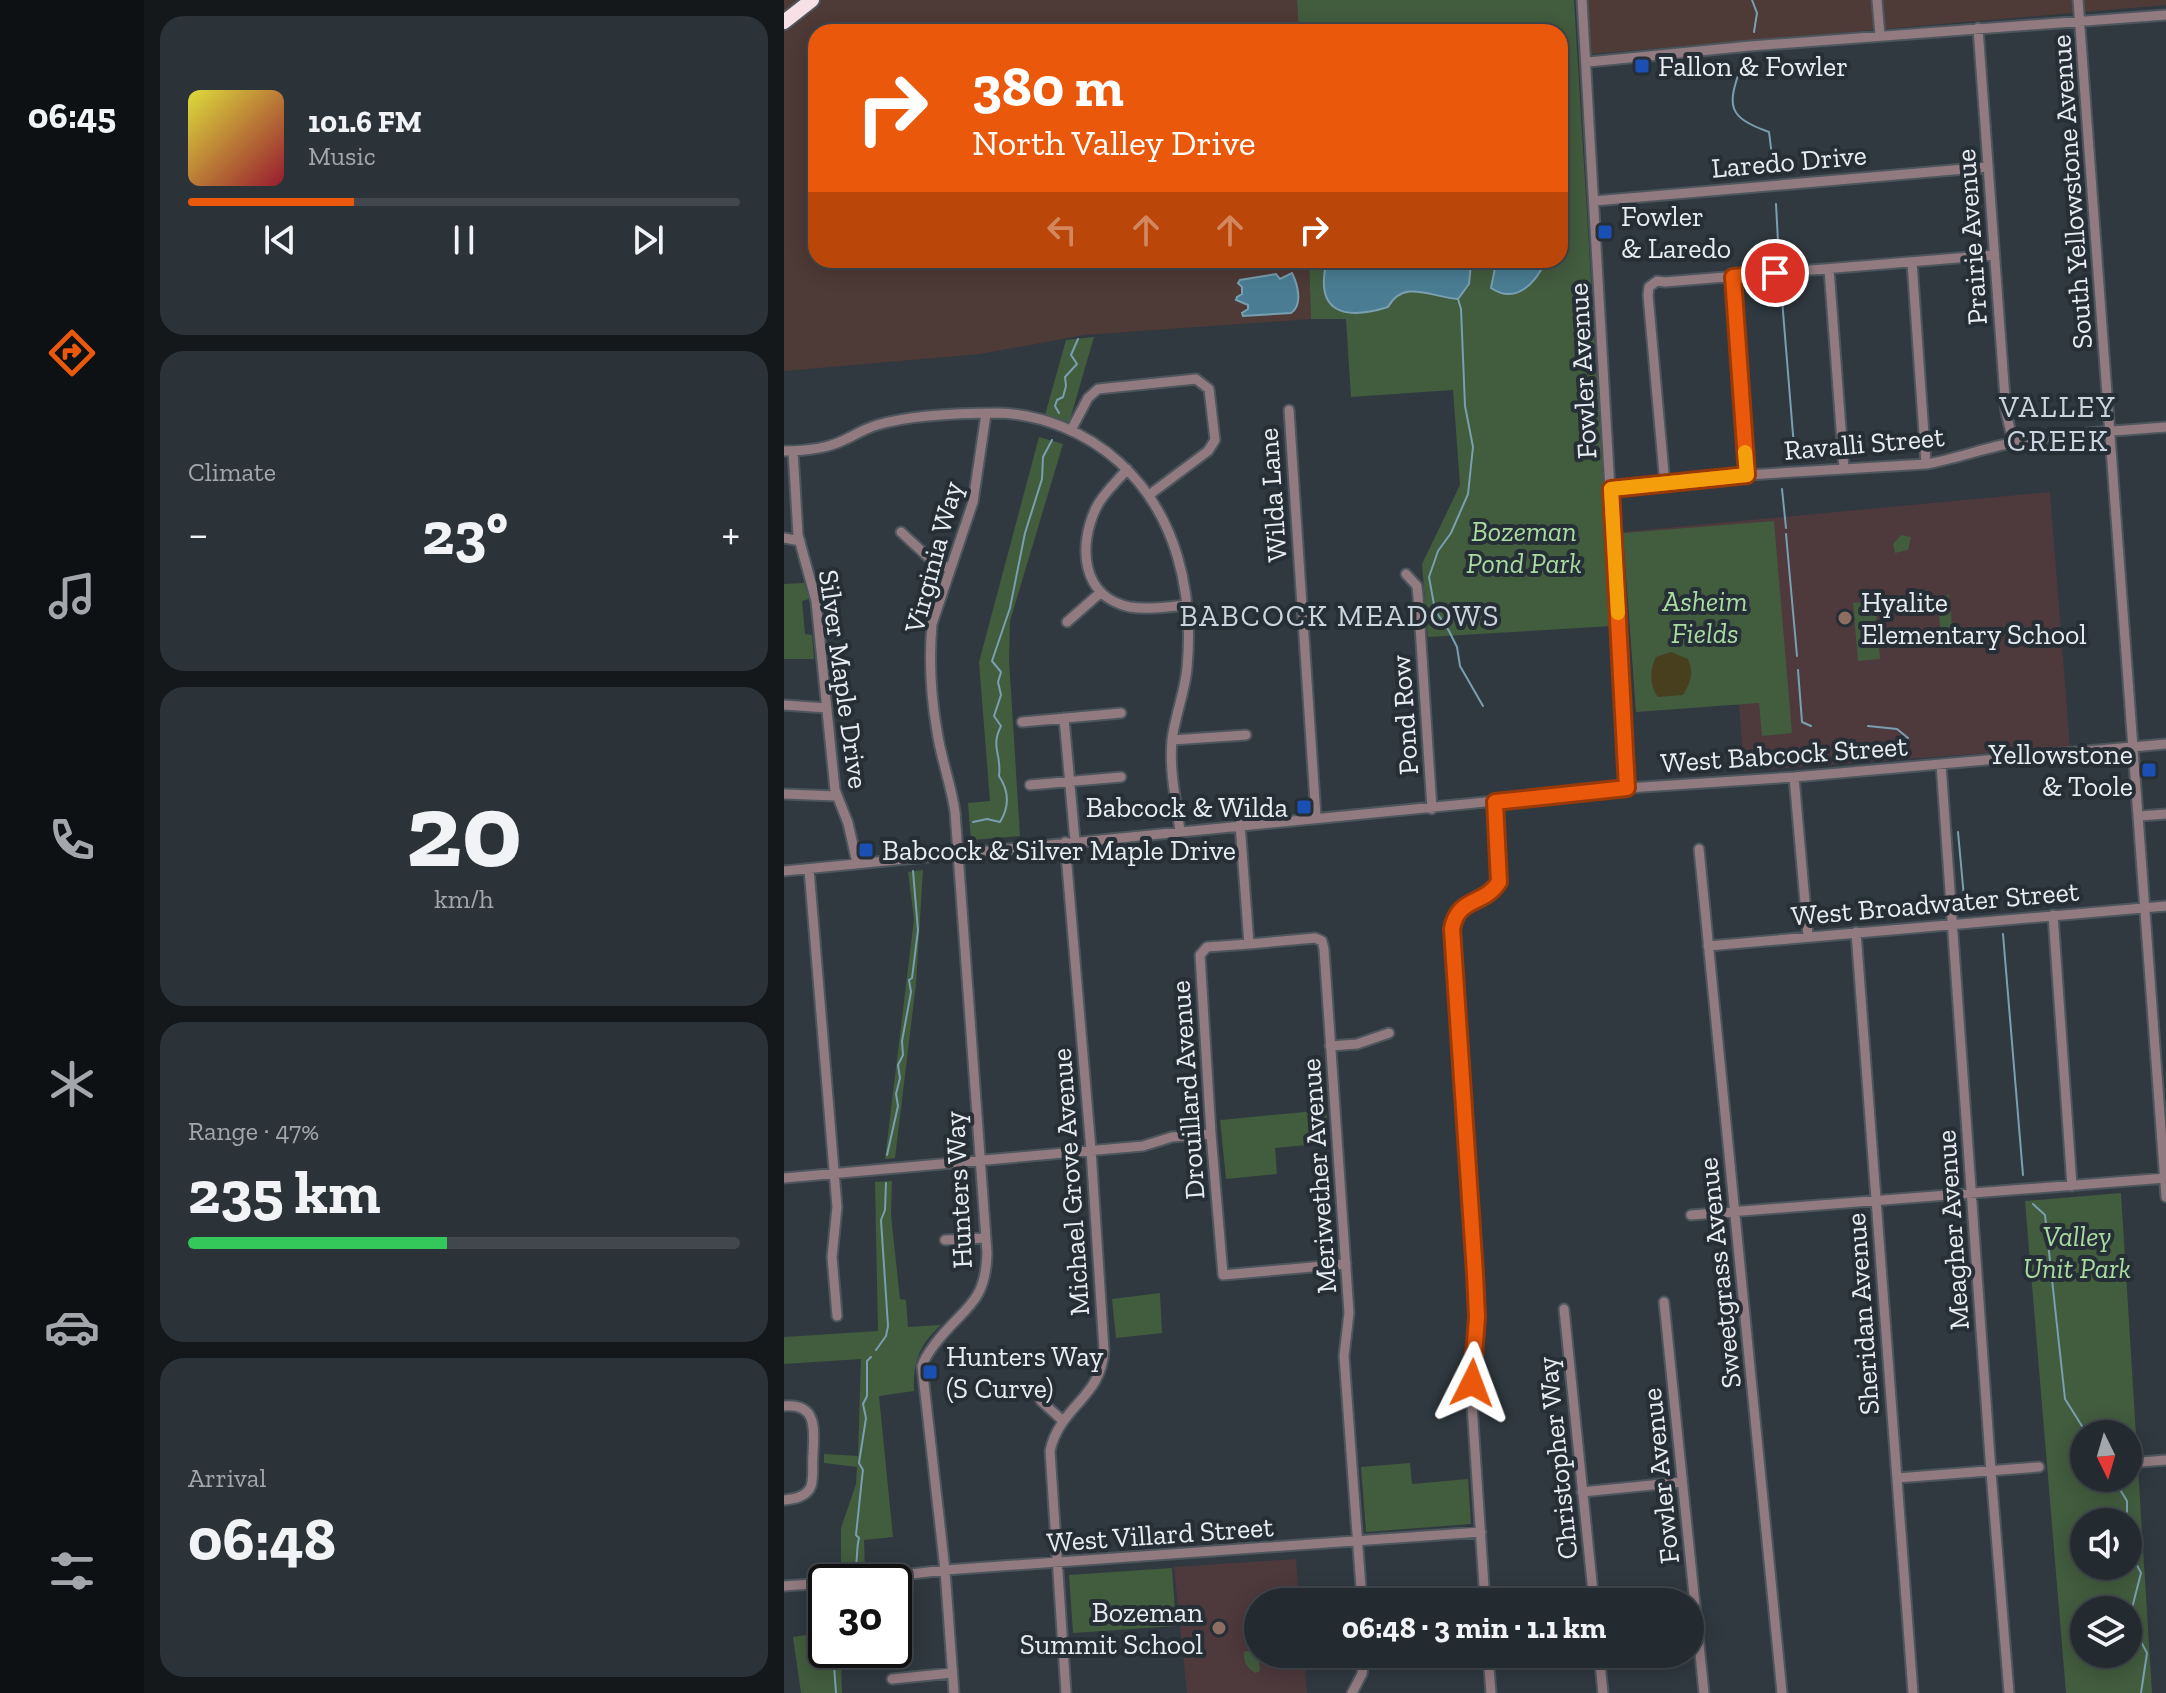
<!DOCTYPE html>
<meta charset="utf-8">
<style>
body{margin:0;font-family:"Zilla Slab",serif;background:#2c3338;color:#f1f3f6;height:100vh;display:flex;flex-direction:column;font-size:30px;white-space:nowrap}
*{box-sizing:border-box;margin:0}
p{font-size:26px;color:#a3a7ab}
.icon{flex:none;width:44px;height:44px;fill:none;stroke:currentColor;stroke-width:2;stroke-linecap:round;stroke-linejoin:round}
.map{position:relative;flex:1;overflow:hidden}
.drawer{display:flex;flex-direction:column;gap:16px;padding:16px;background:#14181a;width:640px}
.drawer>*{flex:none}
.banner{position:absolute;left:24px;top:24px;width:760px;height:244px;border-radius:24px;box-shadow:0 4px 20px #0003,0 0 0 2px #41474c;background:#ea580c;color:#fff;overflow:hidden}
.needle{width:52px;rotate:175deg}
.buttons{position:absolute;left:1286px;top:1420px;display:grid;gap:16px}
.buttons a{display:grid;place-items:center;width:72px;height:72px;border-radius:50%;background:#242b30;box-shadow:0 4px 20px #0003,0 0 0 2px #41474c;font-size:40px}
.speed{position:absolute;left:24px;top:1564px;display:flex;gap:16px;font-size:40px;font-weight:700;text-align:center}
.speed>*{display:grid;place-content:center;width:104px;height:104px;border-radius:50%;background:#242b30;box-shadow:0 4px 20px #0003,0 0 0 2px #41474c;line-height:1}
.speed .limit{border:4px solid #111;border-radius:12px;background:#fff;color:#111}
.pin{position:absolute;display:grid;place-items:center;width:68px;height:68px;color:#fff;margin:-34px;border:4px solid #fff;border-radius:50%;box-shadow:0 2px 8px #0007}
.me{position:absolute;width:88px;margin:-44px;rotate:3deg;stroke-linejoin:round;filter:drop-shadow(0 0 6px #0008)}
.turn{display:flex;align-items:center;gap:28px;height:168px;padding:0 32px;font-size:36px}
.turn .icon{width:104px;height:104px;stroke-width:2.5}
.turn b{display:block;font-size:56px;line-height:68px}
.lanes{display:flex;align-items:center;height:76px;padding:0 32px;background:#0003;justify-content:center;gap:40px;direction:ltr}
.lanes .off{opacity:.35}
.big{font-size:60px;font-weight:800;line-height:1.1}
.drawer .tile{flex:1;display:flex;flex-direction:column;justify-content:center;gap:12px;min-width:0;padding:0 28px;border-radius:24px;background:#2c3338}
.drawer .dial{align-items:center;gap:0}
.dial b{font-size:104px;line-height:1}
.song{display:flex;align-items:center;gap:24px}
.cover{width:96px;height:96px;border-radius:12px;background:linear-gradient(135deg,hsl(60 70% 55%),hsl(350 70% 35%))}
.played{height:8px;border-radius:4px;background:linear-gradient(90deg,#ea580c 30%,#41474c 30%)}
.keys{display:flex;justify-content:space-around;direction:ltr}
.heat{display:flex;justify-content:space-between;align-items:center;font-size:44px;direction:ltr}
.charge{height:12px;border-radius:6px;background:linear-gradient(90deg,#34c759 47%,#41474c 0)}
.trip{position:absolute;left:460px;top:1588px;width:460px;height:80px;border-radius:40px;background:#242b30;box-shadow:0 4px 20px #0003,0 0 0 2px #41474c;font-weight:800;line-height:80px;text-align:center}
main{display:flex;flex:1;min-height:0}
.tab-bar{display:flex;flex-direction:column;width:144px;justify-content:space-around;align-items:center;background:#0e1113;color:#a3a7ab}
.tab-bar .icon{width:56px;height:56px}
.tab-bar .on{color:#ea580c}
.tab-bar b{font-size:36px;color:#f1f3f6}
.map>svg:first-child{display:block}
</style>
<main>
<nav class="tab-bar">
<b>06:45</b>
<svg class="icon on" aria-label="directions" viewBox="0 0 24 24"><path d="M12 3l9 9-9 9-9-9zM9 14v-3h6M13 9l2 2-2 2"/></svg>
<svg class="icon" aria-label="music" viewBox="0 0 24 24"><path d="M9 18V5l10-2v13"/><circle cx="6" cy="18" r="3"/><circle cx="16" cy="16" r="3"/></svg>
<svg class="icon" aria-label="phone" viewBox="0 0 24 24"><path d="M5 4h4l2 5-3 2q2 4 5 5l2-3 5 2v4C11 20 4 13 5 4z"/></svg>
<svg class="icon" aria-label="climate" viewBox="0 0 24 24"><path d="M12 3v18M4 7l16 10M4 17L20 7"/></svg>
<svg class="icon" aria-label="car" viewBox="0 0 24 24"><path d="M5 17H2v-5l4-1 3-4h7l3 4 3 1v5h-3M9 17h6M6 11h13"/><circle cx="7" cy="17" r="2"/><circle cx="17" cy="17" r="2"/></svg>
<svg class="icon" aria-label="filters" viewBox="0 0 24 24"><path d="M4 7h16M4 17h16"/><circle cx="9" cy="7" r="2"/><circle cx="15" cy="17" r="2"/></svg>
</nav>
<section class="drawer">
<div class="tile">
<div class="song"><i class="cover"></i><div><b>101.6 FM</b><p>Music</p></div></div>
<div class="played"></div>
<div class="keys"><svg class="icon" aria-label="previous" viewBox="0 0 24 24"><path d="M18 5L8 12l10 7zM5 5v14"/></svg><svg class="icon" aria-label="pause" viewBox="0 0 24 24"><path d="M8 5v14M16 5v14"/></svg><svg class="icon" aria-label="next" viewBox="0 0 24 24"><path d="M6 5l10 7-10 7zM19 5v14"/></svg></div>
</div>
<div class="tile"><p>Climate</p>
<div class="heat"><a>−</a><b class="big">23°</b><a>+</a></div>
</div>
<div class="tile dial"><b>20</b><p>km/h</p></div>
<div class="tile"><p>Range · 47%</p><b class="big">235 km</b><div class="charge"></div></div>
<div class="tile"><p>Arrival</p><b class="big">06:48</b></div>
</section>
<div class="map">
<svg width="1382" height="1693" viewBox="0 0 1382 1693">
<rect width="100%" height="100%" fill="#303940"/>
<path fill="#4e3a36" d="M0,0H513L515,32H32V260H525L527,319L300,335L196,354L0,371Z
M802,0H1382V5L807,54Z"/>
<path fill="#4e393d" d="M1266,492L1286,747L960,771L955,704L852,712L839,532Z
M512,1559L515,1602H474V1654H520L523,1693H403L390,1567Z"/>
<path fill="#425c3e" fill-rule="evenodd" d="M513,0H790L828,626L644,637L638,564L676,485L669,390L567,397L562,319H527L525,260H776V32H515Z
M310,337L285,423L261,415L282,340Z
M255,437L279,444L226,621L225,659L236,836L187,840L184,803L206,801L195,662Z
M990,521L1008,733L978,736L975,703L852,712L839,533Z
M1117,535L1127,537L1124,550L1111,553L1109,544Z
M20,583L25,599L18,601L21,634L28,635L30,659H0V584Z
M1165,595L1169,635L1157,636L1153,596Z
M1091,601L1096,659L1074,661L1069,603Z
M139,870L132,984L111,1158L101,1159L130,919L124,872Z
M542,1110L545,1143L491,1148L493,1174L442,1179L436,1120Z
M108,1181L107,1215L116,1299L122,1300L124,1327L157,1325C135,1345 129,1362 130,1391L95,1396L109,1537L80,1540L81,1573L57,1575V1528L72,1484L73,1467L40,1463V1454L74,1456L77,1359L0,1364V1337L94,1331L91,1182Z
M1337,1193L1368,1693H1282L1241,1201ZM1300,1434H1344V1478H1300ZM1300,1522H1344V1566H1300ZM1300,1610H1344V1654H1300Z
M376,1293L378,1333L332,1338L328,1299Z
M626,1463L628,1484L684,1479L687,1524L582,1532L577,1467Z
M388,1568L392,1626L289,1633L285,1575Z
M42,1632V1650H60L57,1661L58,1693H17L9,1637Z
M467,1650L474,1652L476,1671L471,1673C463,1667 459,1662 460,1652Z"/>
<path fill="#483f1f" d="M776,214C785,231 783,244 778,262L770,263L768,260H776Z
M887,652L904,659C910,673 907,682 899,695L874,697C865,686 866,668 872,657Z"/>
<path fill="#4a7d93" stroke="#799fb0" stroke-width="2" d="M543,260H692L687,264L685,284L674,299C649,298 620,278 604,307C559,321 530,312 543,260Z
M696,260H762C752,283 732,305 707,288L711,268Z
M508,273C514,285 519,305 507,313L459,316L458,313L464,309V305L452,300L453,297L458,294V287L454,283L456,280L492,274L496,279Z"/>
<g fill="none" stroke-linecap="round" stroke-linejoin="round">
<path stroke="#799fb0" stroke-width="2" d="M968,0L973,13L970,32
M957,67C943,106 943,117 985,132L990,172
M992,204L995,260
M997,287L1011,459
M674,299L677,309L681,406L689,447L684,494L667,533L654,551L645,577L651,610L665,631L673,647L676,666L699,706
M275,413L271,406L273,400L279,397L282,386L281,377L293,364L287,355L294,339
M998,489L1002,528
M1002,534L1013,656
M1014,670L1018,722L1027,726
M1084,726L1113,729L1124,738
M189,822L203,819L216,822C226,806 225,791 215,776C218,754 206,748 217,726L210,716L217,695L214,682L217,672L208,661L226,608L241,533L258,479L259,457L268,440
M1174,832L1181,908L1202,911
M1219,934L1239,1175
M103,1155L114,1106L112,1094L116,1078L114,1065L119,1055L118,1041L127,992L125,980L128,978L134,930L129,871
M1249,1204L1261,1215L1281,1399L1303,1434
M92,1350L102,1336L104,1326L97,1220L101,1210L102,1183
M1329,1478L1343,1501V1522
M1344,1548L1357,1573L1347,1612L1348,1625L1363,1653L1357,1693
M71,1570C74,1559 72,1550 75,1538L72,1535L78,1478L79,1470L75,1463L82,1418L79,1404L83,1396V1361L87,1357
M52,1693L50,1665L54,1650"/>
<g stroke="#4d565c" stroke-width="13">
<path id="minor" d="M798,0L843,788
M1093,0L1096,36
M1294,0L1382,1197
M1194,28L1222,412L1229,442
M804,62L966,46L1382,15
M810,201L1204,167
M1128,262L1142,464
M1045,269L1060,469
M949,277L963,475
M505,410L532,817
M287,430L304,398L314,389L412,379L425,389L431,440L424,451L365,495
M0,451C19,451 42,449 60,440C71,435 80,429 93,425C127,415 177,413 214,413C258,414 303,433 335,462C393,514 410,593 403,668C401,692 391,715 388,740C385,769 392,801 396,831
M9,451L14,535L32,601L51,790L64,823L73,863
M343,469C333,482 319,493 312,508C294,546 297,597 346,607C364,610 384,607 402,605
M881,485L864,295L865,287L873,281L881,282L1210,255
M827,489L963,475L1142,464C1173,459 1202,447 1233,442C1282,433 1332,431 1382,427
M117,532L145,558L166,569
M0,538L16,541
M622,574L633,586L634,596L648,809
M283,622L316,593
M0,705L43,708
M280,718L291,841
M238,722L337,713
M388,740L462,735
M1157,764L1207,1472L1225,1693
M1010,777L1024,936
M246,785L337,777
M0,794L52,796
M1356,816L1382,814
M456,824L465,944L531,938L538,941L540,949L565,1313L560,1356L578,1602
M281,842L307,1150L320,1350C318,1397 275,1407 266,1451L282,1693
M915,849L998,1693
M25,869L53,1207L48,1257L53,1316
M0,871L843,788L1010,777L1382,744
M1269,915L1288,1186
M1072,932L1129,1693
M465,944L423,947L416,955L427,1134L439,1275L562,1264
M924,946L1382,906
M546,1046L573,1044L605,1033
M0,1178L359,1146L388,1137L427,1134
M907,1215L1382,1178
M161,1240L201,1238
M880,1302L920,1693
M780,1309L810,1602
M257,1401L278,1420
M0,1406C34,1403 30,1430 29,1454C28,1464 30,1477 27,1486C23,1497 10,1499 0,1500
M1357,1462L1382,1460
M1113,1478L1255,1467
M798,1492L898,1482
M59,1582L161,1570L697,1532
M0,1586L42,1583
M701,1602L688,1405L693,1317L691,1274L668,929C675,896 700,906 715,882L711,802
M704,1654L707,1693
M815,1654L819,1693
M108,1679L168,1673
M170,1693L161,1570L138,1366C141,1357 145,1352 151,1344C178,1308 202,1305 203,1253L171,812C167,784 157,759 153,731C147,697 145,658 148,624L189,502L202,414
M568,1693L578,1674L581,1654"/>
</g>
<g stroke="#4d565c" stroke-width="18">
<path id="highway" d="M0,22L28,0"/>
</g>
<use href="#minor" stroke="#927b80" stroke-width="9"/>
<use href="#highway" stroke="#f8e1e6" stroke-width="14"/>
</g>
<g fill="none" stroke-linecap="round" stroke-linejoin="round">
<g stroke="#983908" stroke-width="20">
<path id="route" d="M688,1383L693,1317L691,1274L668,929C674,896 700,906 715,882L711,802L843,788L827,489L963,475L949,277L991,273"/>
</g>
<use href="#route" stroke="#ea580c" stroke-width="14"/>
<path stroke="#f59e0b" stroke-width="14" d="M834,613L827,489L963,475L961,452"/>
</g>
<g fill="#1a4fb4" stroke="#272f36" stroke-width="3">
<rect x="850" y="58" width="16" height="16" rx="4"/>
<rect x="813" y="224" width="16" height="16" rx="4"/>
<rect x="1357" y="762" width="16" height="16" rx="4"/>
<rect x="512" y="799" width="16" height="16" rx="4"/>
<rect x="74" y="842" width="16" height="16" rx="4"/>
<rect x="138" y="1364" width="16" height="16" rx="4"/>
</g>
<g fill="#8d6e63" stroke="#272f36" stroke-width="3">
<circle cx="1061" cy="618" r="8"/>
<circle cx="435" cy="1628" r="8"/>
</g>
<g text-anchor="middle" stroke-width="8" stroke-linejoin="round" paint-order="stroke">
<g font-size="28" fill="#e8edf2" stroke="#272f36" text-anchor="start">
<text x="874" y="76">Fallon &amp; Fowler</text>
<text x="837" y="226">Fowler<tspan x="837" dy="32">&amp; Laredo</tspan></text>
<text x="1077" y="612">Hyalite<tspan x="1077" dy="32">Elementary School</tspan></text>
<text x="1349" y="764" text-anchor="end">Yellowstone<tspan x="1349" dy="32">&amp; Toole</tspan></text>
<text x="504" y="817" text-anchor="end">Babcock &amp; Wilda</text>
<text x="98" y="860">Babcock &amp; Silver Maple Drive</text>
<text x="162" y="1366">Hunters Way<tspan x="162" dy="32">(S Curve)</tspan></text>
<text x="419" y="1622" text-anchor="end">Bozeman<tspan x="419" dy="32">Summit School</tspan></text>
</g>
<g font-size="28" fill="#e8edf2" stroke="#272f36">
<text transform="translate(1005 161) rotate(-5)" y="10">Laredo Drive</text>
<text transform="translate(1287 192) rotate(-94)" y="10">South Yellowstone Avenue</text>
<text transform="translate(1187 237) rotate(-94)" y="10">Prairie Avenue</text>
<text transform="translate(798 371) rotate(-93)" y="10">Fowler Avenue</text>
<text transform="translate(1080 443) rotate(-5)" y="10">Ravalli Street</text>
<text transform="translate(488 495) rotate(-94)" y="10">Wilda Lane</text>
<text transform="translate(149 557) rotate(-75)" y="10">Virginia Way</text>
<text transform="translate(60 679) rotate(82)" y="10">Silver Maple Drive</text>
<text transform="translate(620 715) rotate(-94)" y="10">Pond Row</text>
<text transform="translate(1000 754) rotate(-4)" y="10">West Babcock Street</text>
<text transform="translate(1151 903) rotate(-5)" y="10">West Broadwater Street</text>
<text transform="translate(403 1090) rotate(-94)" y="10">Drouillard Avenue</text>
<text transform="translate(534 1176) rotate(-94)" y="10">Meriwether Avenue</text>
<text transform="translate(286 1182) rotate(-94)" y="10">Michael Grove Avenue</text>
<text transform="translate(174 1190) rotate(-93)" y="10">Hunters Way</text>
<text transform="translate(1168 1230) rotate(-94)" y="10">Meagher Avenue</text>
<text transform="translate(935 1273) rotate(-96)" y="10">Sweetgrass Avenue</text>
<text transform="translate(1078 1314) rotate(-94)" y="10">Sheridan Avenue</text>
<text transform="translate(773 1458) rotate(-96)" y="10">Christopher Way</text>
<text transform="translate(876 1476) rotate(-96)" y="10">Fowler Avenue</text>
<text transform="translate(376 1534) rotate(-4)" y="10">West Villard Street</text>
</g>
<g font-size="28" font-style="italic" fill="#a9dba2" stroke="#272f36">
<text x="740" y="541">Bozeman<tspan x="740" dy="32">Pond Park</tspan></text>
<text x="921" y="611">Asheim<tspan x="921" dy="32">Fields</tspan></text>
<text x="1293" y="1246">Valley<tspan x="1293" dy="32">Unit Park</tspan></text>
</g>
<g font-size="30" letter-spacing="2" fill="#cad4de" stroke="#272f36">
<text x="1274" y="417">VALLEY<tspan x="1274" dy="34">CREEK</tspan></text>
<text x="556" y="626">BABCOCK MEADOWS</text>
</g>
</g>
</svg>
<div class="buttons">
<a><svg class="needle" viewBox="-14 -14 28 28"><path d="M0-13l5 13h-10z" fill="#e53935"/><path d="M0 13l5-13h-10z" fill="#a3a7ab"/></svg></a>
<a><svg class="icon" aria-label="sound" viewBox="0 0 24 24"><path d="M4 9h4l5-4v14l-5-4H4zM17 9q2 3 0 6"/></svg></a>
<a><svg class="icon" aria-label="layers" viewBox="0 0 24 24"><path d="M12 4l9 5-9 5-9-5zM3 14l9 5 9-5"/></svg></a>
</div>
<div class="speed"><div class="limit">30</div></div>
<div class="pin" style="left:991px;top:273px;background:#d93025"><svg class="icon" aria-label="arrive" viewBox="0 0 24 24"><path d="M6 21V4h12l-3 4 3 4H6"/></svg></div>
<svg class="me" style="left:688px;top:1383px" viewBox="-20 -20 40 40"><path d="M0-17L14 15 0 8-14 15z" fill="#ea580c" stroke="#fff" stroke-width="4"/></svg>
<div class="trip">06:48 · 3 min · 1.1 km</div>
<div class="banner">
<div class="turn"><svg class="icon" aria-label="right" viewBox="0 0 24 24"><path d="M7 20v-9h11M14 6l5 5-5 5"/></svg><div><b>380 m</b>North Valley Drive</div></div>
<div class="lanes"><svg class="icon off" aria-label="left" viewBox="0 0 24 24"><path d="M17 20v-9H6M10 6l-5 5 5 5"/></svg><svg class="icon off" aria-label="ahead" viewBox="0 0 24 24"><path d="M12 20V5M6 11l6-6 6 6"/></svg><svg class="icon off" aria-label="ahead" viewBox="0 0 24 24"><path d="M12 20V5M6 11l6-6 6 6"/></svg><svg class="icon" aria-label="right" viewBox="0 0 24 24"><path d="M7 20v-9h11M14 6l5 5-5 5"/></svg></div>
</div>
</div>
</main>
